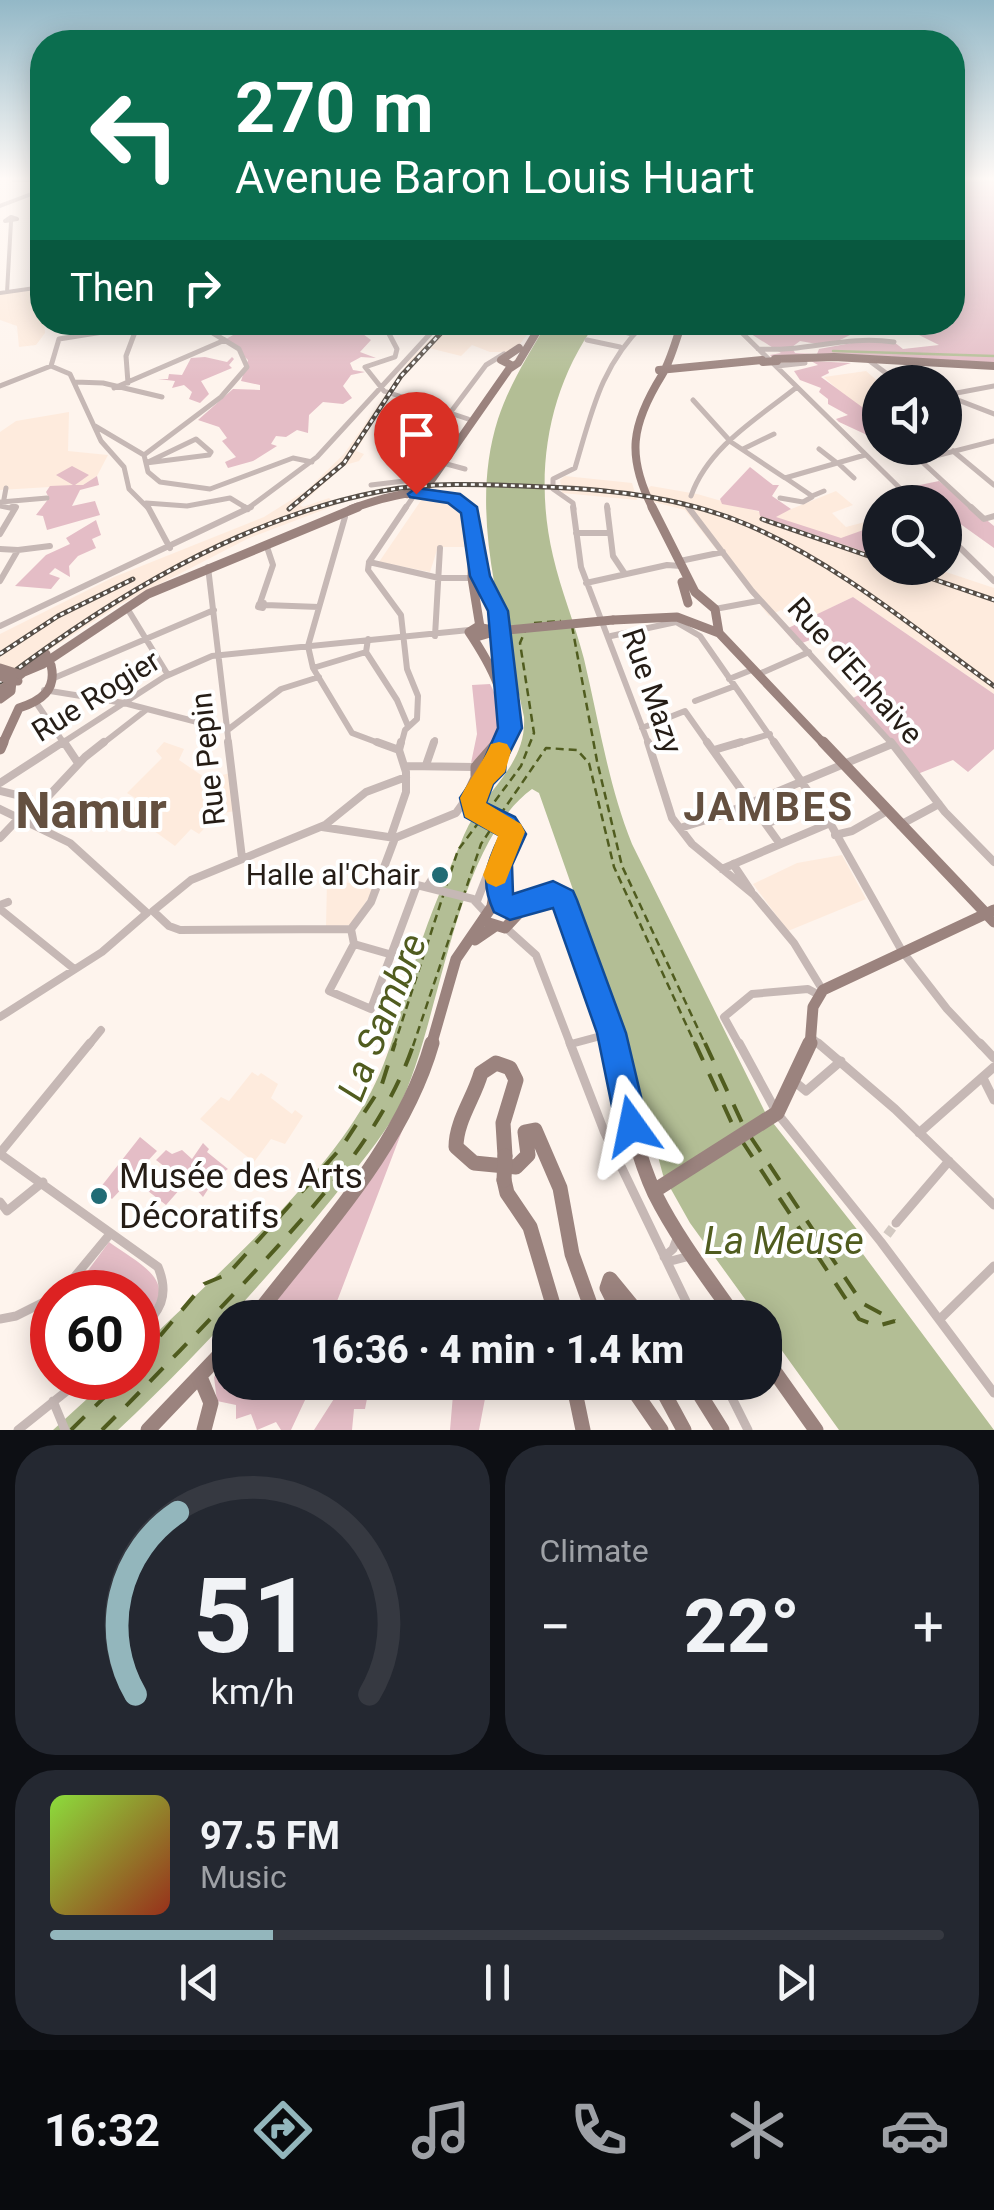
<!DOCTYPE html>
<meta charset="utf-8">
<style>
body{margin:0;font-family:Roboto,sans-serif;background:#242831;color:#f1f3f6;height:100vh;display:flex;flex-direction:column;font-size:38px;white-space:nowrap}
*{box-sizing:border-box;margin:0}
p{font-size:32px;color:#9ea1a6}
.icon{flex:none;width:55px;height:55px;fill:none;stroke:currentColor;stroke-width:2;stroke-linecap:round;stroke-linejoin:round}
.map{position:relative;height:1430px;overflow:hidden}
.sheet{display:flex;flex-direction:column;gap:15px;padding:15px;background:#0d0f14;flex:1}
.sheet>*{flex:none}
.hud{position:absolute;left:30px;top:30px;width:935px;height:305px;border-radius:40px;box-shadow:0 5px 25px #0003;background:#0b6e4f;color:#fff;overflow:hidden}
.fabs{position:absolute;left:862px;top:365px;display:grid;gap:20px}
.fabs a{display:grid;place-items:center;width:100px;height:100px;border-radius:50%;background:#171b24;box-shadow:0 5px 25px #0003;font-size:50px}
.speed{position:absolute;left:30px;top:1270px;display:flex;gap:20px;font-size:50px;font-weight:700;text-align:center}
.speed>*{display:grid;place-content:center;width:130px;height:130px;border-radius:50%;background:#171b24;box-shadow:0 5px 25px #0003;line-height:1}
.speed .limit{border:15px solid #d22;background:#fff;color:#111}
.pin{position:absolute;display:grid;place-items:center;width:85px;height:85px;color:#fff;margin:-102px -42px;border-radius:50% 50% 50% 0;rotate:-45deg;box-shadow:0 0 10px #0007}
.pin .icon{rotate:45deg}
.me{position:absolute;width:110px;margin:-55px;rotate:348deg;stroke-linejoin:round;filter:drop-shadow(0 0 8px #0008)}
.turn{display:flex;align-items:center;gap:35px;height:210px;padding:0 40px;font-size:45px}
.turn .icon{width:130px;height:130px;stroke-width:2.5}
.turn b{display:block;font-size:70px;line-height:85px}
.then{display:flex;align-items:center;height:95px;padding:0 40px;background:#0003;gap:20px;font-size:38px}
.big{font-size:75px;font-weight:800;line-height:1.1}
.sheet .tile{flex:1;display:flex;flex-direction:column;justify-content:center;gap:15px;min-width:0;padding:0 35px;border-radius:40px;background:#242831}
.sheet .dial{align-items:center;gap:0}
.dial svg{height:260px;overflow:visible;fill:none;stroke:#363941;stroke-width:7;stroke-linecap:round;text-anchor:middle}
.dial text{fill:#f1f3f6;stroke:none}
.song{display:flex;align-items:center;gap:30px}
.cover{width:120px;height:120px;border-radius:15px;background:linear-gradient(135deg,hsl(90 70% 55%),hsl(10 70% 35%))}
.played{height:10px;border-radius:5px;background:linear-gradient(90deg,#93b6bc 25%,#363941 25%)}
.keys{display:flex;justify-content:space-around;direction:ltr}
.heat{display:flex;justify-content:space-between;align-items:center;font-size:55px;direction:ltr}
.sheet .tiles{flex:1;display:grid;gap:15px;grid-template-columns:1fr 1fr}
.tile:last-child{grid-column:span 2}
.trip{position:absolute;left:212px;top:1300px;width:570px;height:100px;border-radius:40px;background:#171b24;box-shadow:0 5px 25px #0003;font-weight:800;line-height:100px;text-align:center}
.tabs{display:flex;height:160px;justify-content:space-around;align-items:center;background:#090b0e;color:#9ea1a6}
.tabs .icon{width:70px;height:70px}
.tabs .active{color:#93b6bc}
.tabs b{font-size:45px;color:#f1f3f6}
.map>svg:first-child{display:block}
</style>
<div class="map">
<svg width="994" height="1430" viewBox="0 0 994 1430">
<rect width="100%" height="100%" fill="#fef4ed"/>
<path fill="#feebdd" d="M42,288L45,333L36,345L19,347L17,326L0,320V294Z
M447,323H536L520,344L509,352H490L472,345L461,356L429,348L450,325L413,363L389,395L356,451L364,454L359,461L345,465L300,505L303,507L329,498L336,505L247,539L119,605L32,661L0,688V634L114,577L264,517L307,490L344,454L410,360Z
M866,371L880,383V422L871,420L824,377Z
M69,412L68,451L108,455L97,476L83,485L0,490V432L16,421Z
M565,476L632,483L637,500L562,493L560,480Z
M651,486L697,494L774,516L836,491L853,505L832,513L846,527L880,518V524L843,538L880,550V568H934L994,588V694L853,597L812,617L802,607L788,614L781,610L769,616L685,510L654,502L647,489Z
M422,499L445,501L458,507L466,522V547H438L430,572L379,562Z
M164,742L184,749L179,760L207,779L230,773L235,811L218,814L199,834L191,829L175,846L136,818L139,814L132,810L140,801L127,793L162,758L156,751Z
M842,855L866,899L788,931L753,884L797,863Z
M331,878L374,890L350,925L326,927L327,881Z
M252,1072L258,1076L261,1073L278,1084L271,1098L292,1114L295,1110L303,1116L285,1144L271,1139L254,1162L200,1119L221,1097L229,1101Z"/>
<path fill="#e4bdc6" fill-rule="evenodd" d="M953,180H994V364L773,358L770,355L781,353L734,323H771L775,330L792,333L809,330L796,323L952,322ZM897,324L939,345L903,349L894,342H857L819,349L817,354L795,353L792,347L800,341L828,346L860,330L866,333Z
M286,323H320L343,329L341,325L345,323H386L383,330L363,334L371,340L360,352L376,358L361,357L350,363L353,370L365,372L351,375L343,386L352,398L343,404L323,402L309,415L308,433L297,430L286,437L276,436L271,444L277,446L253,461L228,468L225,462L236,457L222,441L227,438L219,427L198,420L233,389L260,390V385L241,381L248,360L226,339L242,330H283Z
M205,357L227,362L232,357L234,359L229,365L232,368L201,381L209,394L200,403L189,399L192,392L184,385L172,388L175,381L158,379H168L169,374L182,375L191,358Z
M811,361L851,363L828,370L829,373L821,377L873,415L871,420L880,422V441L839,422L836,419L848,415L828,404V399L819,392L821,388L800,380L794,371L818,365Z
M72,466L89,475L75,485H83L97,476L99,485L80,490L72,506L95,501L100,515L47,530L43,516L36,515L49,498L46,492L50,486L73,485L56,475Z
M750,467L773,485H779L772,496L791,509L776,517L841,538L880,524V557L760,516L759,511L722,504L720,499Z
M939,481L994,526V548L945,513V502H927L915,486Z
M96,520L101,535L92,539L96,548L78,556L69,566L70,577L55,568L49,574L60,578L51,589L15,586L46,555L70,544L66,538Z
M853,597L994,694V749L968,772L953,760L915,775L851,699L867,691L862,685L871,681L868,675L828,637L823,635L797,645L784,630Z
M490,684C507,715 504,744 471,763L477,734L472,685Z
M407,1118L331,1317L260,1318Z
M140,1137L157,1151L112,1199L100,1188Z
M203,1143L209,1149L207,1152L228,1169L216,1177L203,1197L188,1180L166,1205L148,1191L165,1167L156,1160L166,1150L172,1154L182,1150L192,1159Z
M109,1242C144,1267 185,1284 138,1324V1292H85L78,1284Z
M230,1354V1382L313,1383L291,1430H281L276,1422L257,1430L251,1414L236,1419V1405L217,1401L214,1377Z
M354,1383H370L365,1409H354L352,1430H314L339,1391L351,1390Z
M454,1383H488L479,1430H450Z"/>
<path fill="#b3be95" d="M547,323H596C547,390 534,476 553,556C561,591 575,624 584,659C599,722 608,784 632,844L766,1114L859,1232L854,1242L994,1430H839L765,1327V1318L758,1317L690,1223L663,1175L628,1046L539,793L532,789C453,847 441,1024 398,1109C381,1140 357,1167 335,1195C269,1277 195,1358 118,1430H53L110,1378H138V1351C211,1279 324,1182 371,1092C393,1050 403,1000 417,955C430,914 447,875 464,835C482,792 527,767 524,717C504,622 467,516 498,419C509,385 529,354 547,323Z"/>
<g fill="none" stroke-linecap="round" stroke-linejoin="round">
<path stroke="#b3be95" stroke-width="2.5" d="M833,351L994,356"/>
<path stroke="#505c1f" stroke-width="2.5" stroke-dasharray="8 5" stroke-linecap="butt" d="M534,623L561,621
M572,626L597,761L622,866L706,1046
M487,812L521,766L534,733L520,643L525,631
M500,815L546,748L577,750L589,763L614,867L696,1046
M394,1046L458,850L482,818
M413,1046L481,844L493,826"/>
<path stroke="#505c1f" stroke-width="4" stroke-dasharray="19 15" stroke-linecap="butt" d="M695,1043L735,1130
M705,1043L743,1125
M750,1136L862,1303L895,1321
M742,1141L859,1319L877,1326L895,1321
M138,1362L204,1284L228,1274L341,1148L381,1087L395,1043
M71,1430L124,1378
M102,1430C155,1377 206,1324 257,1269C319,1201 384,1132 414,1043"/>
<path stroke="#d3c9c2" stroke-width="9" stroke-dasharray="9 5" stroke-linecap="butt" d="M887,1235L896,1223"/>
<path stroke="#c6b8b5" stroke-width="4" d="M13,180H37
M987,180L994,181
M0,206L42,190
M11,217L17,219L5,221Z
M7,292L11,222
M0,293L42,287
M324,322L333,325
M731,322L734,325
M596,324L601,325
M144,325L164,322
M438,325L441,322
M643,325L646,322"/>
<path stroke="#c6b8b5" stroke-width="5" d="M207,323L208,330L239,349L247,367L221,397L144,455L148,472L160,482L210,489L293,458L312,462
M326,323L343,329
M732,323L914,502
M596,324L632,334
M587,340L620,347
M758,349C809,352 844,335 894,342
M867,359L898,382
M51,366L59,339L159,323
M777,366L805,363
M75,382L103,383L162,397
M128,383L126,356L138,324
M0,386L51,366L70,374L101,441L124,467L129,489L149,509
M114,388L225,340
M384,391L365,367L395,357L397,349L387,330L390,323
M384,391L468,419
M945,395L994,414
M946,395L994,386
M693,400L731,442L785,478L865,455
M95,426L144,455
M196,439L211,452L209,455L146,463Z
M451,448L455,436L450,413L486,365L504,354
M743,449L774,434
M819,449L837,463
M953,451L994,485
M920,460L973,509
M920,460L994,441
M443,463L465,469
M838,463L854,478
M787,479L812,496L824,491
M371,485L421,479
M691,496C708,447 758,418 797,387
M780,498L803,502L812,497
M4,499L6,488
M1,502L47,498
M146,503L187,506L230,498L248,509
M607,505L608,509
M0,506L15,509
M247,509L317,457L440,323
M405,509L413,497
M574,509L573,503L553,489V479L575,468C592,411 601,365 645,323"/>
<path stroke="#c6b8b5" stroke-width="6" d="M148,507L170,548
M244,507L248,509
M573,507L581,567L649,745
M607,507L613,556L625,574
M688,507L752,591L893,745
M971,507L984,519L994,516
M345,517L308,646L313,668L352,733L384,745
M576,533H610
M945,533L994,581
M0,534L16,507H12
M0,549L18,550L0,581
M18,550L50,546
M680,561L723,552
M369,562L368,570L401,615L407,669L418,696L417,719L405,730L401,745
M369,562L439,578H468
M369,562L406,507
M208,567L229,745
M586,583L667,565L681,566
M260,603L273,565L266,544
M264,603L263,608L258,607L259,604Z
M265,605L319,607
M127,608L168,675
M715,609L758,601
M0,626L251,507
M435,636L440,548
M611,636L676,622L700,636L776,745
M368,639L366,652L397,700L408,726
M313,668L366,652
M759,674L809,652
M54,678L214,610
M729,679L754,669
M44,690L124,703L228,730
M35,701L65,745
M695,701L735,686
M642,728L685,711L709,745
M229,729L281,689L319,677
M59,745L164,677L212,656L469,630
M101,745L146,710
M433,745L435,740
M733,745L770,734"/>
<path stroke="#c6b8b5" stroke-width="8" d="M64,742L78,763
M228,742L242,858
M377,742L399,750
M648,742L672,818L692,844L754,895L794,943L822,989
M707,742L780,844
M774,742L830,823L902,951L947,1009L982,1046
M891,742L945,812L994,862
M399,750L401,742
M714,750L741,742
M426,765L434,742
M406,766L474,767
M0,783L63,742
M0,791L29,798
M761,798L778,819L766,824
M0,809L70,843L147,913L102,952L0,1017
M27,819L85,757L104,742
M900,825L939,804
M322,827L395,838L456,813L466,799
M680,828L719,816L892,744
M835,835L852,831L887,811
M0,838L20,817
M733,864L751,891
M722,869L830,823
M381,876L473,899L486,913
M427,887L434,876
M477,901L499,845
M0,905L8,902
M0,909L73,968
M506,928L536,955L571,1046
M351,929L180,930L169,926L153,911L191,880L325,825L366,792L406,777
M351,929L354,944L329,991L371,1009L417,885
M351,929L371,902L395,838L392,833L406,792V772L399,750
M354,944L389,954
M812,1038L821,1046
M571,1044L612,1033
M88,1046L101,1030
M740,1046L724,1017L752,994L808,989L819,995"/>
<path stroke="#c6b8b5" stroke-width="9" d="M570,1043L604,1131L694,1318
M739,1043L777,1113L881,1242L994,1393
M818,1043L895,1109L994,1205
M980,1043L994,1058
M983,1078L994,1100
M795,1082L806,1091L841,1061
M919,1133L994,1067
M0,1153L90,1043
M0,1154L158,1267C170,1296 160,1312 138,1332
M618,1159L640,1150
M0,1202L7,1211L43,1182
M896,1223L949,1161
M664,1257L673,1249L678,1236
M667,1262L690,1256
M62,1292L110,1234
M0,1319L16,1316L52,1298
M940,1319L994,1266
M724,1382L748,1430
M53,1401L65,1430
M18,1430L83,1378"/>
<path stroke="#9b837e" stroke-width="5" d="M540,325L542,322"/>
<path stroke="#9b837e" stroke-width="8" d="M775,359L834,357L994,366
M513,366L501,360L519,348
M659,370L762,360
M407,494L444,452
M421,495L509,369L518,363L542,323
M351,509C387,496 436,480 468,509
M653,509C626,456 631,425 662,375C671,360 676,339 682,323"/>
<path stroke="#9b837e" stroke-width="9" d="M465,507L473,516L472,578L480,627
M652,507L695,592L715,609L719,633
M476,561C501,618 505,644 508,706
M682,582L688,603
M613,620L677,617L719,633L825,745
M477,627L497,631L473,638L469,632Z
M473,638C493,669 516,709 496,745
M19,674L43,664L148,594L358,507
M0,691L46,654
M0,699L11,691L12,681H18
M19,708C41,701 57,690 51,665
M2,745L19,708"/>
<path stroke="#9b837e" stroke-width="11" d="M823,742L994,922
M0,749L3,742
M476,789L492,774L497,755
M474,809L467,797L476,778V767L498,742
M474,809L506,825L513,834L499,865L492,906
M510,907L553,893L564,900L615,1046
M489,923L505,928L519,913
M475,940L494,927
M431,1046L456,959L493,905H507L514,917
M810,1046L813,1007L823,990L994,910"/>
<path stroke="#9b837e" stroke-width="15" d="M614,1043C625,1093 633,1147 655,1194C677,1238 708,1278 736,1318
M505,1156L503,1123L516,1080L510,1068L496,1063L481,1073C474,1098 456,1121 456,1147L474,1163L516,1167L528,1155L525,1132L535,1130L560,1188L572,1254L595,1318
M504,1180L507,1193L530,1227L557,1318
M654,1191L777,1113L810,1043
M254,1318C319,1233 402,1148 432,1043
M622,1318L607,1288L610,1279L642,1318
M765,1358L816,1430
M200,1377L211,1403L204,1430
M573,1382L583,1430
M628,1382L661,1430
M658,1382L684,1430
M692,1382L722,1430
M148,1430L230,1344"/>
<g stroke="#564e47" stroke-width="5">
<path id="rail" d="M289,509L344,463L401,376L451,322
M762,519L880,560
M901,568L994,600
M0,654L58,616L133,579
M0,682C112,597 242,518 382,491C437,481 493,485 548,487C616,490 685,498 748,525C838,564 915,629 994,686"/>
</g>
<use href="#rail" stroke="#fff" stroke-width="2.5" stroke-dasharray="4" stroke-linecap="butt"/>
<path stroke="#9b837e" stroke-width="8" d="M763,362L777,361"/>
<path stroke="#9b837e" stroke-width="9" d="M497,631L613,620
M0,668L19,674
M0,676L12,681"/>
<path stroke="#9b837e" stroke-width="15" d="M504,1180L505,1156"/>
</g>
<linearGradient id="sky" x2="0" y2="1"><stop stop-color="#93b8c7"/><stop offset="0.47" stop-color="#fffaf7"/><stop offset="1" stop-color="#fffaf7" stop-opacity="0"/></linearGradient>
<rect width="994" height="380" fill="url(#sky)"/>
<path fill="#1a73e8" stroke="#114b97" stroke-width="2.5" d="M416,488L460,494L477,507L490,576L508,611L522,728L506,760L505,772L493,784L486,803L515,817L526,834L512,865L513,894L553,881L573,891L577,900L626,1033L648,1126L643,1137L632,1142L621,1137L616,1126L597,1033L553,908L510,920L494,912C480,882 486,864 500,836L465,817L460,798L481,767L498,728L488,611L470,576L461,513L448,503L410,497L408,494Z"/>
<path fill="#f59e0b" d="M499,742L507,744L511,751L505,772L493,784L486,803L521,824L525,832L505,883L496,887L487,883L483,875L498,836L465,817L460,798C470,778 482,764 491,744Z"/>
<g fill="#216b75" stroke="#fff" stroke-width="4">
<circle cx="440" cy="875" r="10"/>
<circle cx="99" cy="1196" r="10"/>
</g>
<g text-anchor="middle" stroke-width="8" stroke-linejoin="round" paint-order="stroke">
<g font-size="30" fill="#251d16" stroke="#fff">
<text transform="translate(855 671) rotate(48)" y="10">Rue d'Enhaive</text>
<text transform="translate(652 691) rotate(71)" y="10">Rue Mazy</text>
<text transform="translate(96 696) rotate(-32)" y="10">Rue Rogier</text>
<text transform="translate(208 759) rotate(-96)" y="10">Rue Pepin</text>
</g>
<g font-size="30" fill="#251d16" stroke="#fff" text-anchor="end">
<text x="420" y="885">Halle al'Chair</text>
</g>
<g font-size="35" fill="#251d16" stroke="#fff" text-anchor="start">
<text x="119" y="1188">Musée des Arts<tspan x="119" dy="40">Décoratifs</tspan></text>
</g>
<g font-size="38" font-style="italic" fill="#505c1f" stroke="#fff">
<text transform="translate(382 1017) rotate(-68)" y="13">La Sambre</text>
<text x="784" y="1254">La Meuse</text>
</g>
<g font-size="40" font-weight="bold" letter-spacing="2.5" fill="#645040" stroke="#fff">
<text x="769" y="821">JAMBES</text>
</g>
<g font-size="50" font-weight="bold" fill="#645040" stroke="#fff">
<text x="91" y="828">Namur</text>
</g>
</g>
</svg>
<div class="fabs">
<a><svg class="icon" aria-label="sound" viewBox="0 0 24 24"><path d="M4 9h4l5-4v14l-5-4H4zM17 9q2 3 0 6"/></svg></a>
<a><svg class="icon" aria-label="search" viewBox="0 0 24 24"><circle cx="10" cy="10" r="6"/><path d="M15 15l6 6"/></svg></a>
</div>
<div class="speed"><div class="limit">60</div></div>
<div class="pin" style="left:416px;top:494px;background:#d93025"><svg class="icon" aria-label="arrive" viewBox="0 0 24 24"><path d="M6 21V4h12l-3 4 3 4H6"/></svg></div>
<svg class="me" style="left:632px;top:1126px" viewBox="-20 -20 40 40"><path d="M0-17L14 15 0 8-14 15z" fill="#1a73e8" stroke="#fff" stroke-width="4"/></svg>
<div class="trip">16:36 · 4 min · 1.4 km</div>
<div class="hud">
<div class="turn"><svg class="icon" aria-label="left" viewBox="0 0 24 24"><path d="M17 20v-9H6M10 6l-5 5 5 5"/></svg><div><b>270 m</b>Avenue Baron Louis Huart</div></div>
<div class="then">Then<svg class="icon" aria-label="right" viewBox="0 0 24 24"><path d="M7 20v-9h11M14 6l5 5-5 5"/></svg></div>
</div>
</div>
<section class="sheet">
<div class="tiles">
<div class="tile dial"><svg viewBox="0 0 100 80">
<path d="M14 69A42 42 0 1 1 86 69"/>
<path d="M14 69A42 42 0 0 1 27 13" stroke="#93b6bc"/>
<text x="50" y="56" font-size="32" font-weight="700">51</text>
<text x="50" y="72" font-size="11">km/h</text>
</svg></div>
<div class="tile"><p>Climate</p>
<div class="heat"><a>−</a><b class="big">22°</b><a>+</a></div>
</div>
<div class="tile">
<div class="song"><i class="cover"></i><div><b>97.5 FM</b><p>Music</p></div></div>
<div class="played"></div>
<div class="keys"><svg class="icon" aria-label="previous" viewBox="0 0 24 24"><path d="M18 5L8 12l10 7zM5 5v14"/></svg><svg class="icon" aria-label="pause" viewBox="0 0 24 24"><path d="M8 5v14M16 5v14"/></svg><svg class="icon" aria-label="next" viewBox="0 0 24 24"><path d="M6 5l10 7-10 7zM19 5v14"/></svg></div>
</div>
</div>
</section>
<nav class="tabs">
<b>16:32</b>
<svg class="icon active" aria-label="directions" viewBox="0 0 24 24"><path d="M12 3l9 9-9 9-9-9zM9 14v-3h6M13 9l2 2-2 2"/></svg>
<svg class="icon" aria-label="music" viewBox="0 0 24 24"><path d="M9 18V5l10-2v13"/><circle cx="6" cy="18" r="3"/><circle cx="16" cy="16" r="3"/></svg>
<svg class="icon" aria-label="phone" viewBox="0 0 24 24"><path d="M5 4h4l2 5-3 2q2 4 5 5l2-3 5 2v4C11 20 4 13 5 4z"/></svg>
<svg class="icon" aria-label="climate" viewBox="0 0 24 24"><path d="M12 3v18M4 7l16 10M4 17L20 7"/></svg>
<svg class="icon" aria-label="car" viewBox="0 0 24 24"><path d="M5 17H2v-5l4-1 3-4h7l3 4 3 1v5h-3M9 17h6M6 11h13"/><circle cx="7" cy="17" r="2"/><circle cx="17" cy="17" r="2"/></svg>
</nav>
